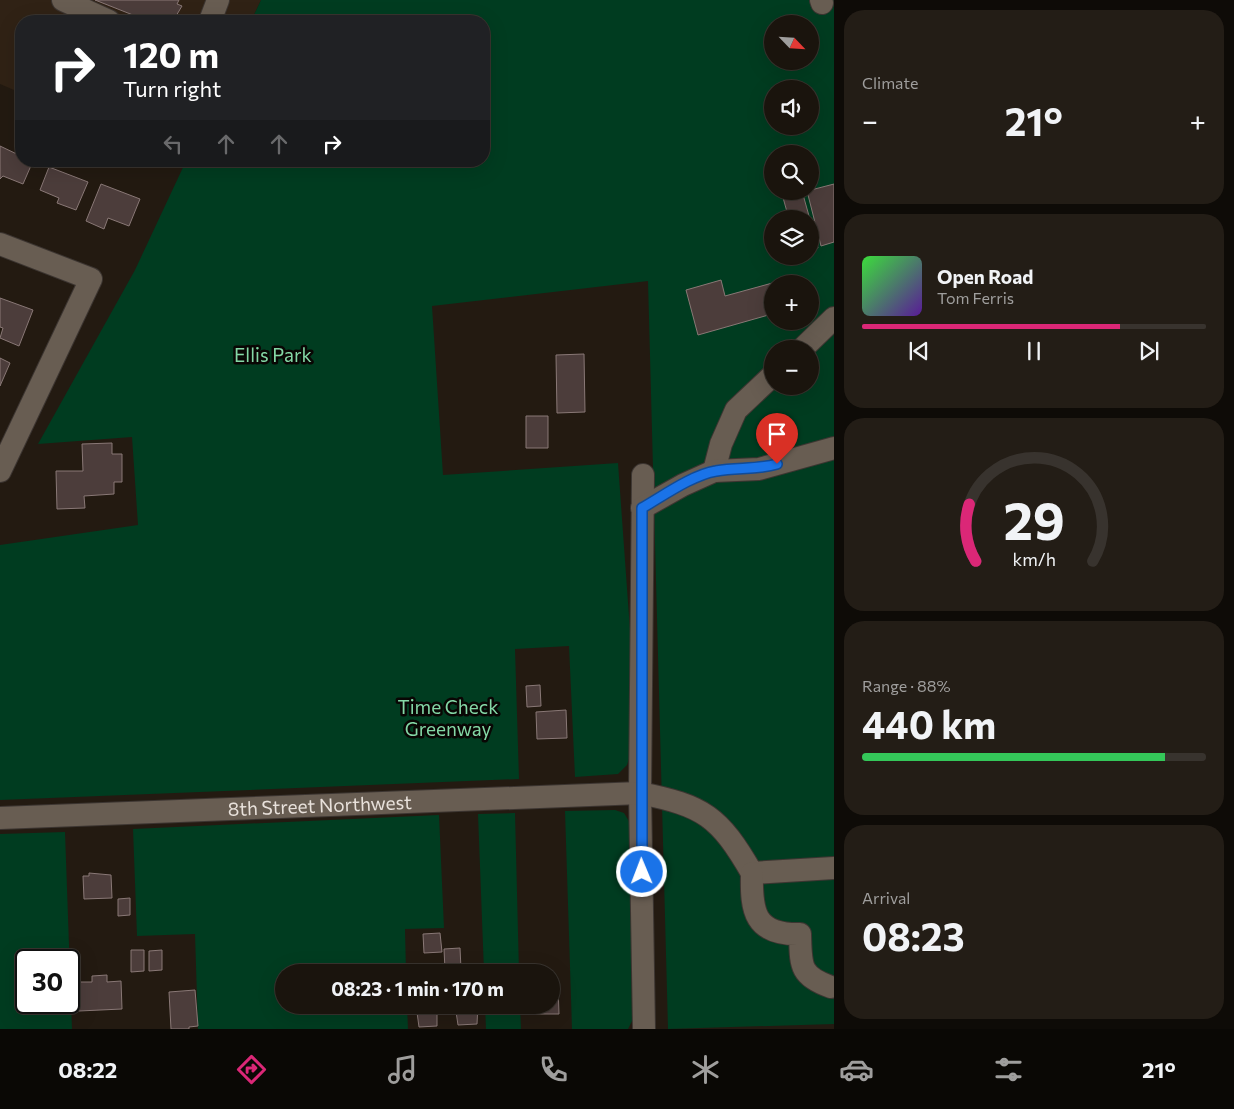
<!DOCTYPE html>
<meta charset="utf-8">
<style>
body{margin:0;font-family:Commissioner,sans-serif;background:#231d16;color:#f1f3f6;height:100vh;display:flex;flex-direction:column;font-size:19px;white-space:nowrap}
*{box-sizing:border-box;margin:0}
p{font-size:16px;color:#9f9e9d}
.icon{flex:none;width:28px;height:28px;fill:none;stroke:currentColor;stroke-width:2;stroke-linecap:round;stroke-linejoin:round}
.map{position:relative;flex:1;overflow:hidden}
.details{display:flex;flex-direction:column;gap:10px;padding:10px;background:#0e0b07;width:400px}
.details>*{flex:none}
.top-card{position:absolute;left:15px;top:15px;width:475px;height:152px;border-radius:20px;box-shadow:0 5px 20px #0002,0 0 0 1px #38332e;background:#202124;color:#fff;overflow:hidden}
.needle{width:32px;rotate:115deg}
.tools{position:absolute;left:764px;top:15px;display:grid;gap:10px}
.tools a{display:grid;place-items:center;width:55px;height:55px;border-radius:50%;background:#1a140d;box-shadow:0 5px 20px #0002,0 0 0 1px #38332e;font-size:25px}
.speed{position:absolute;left:15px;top:949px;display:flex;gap:10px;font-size:25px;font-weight:700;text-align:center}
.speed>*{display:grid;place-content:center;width:65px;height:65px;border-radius:50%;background:#1a140d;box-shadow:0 5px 20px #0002,0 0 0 1px #38332e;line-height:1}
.speed .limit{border:2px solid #111;border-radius:8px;background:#fff;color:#111}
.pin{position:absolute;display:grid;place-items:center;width:42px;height:42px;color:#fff;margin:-51px -21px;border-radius:50% 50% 50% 0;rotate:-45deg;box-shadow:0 0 5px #0007}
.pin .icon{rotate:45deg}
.me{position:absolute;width:55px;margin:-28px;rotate:359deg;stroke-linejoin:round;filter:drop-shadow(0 0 4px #0008)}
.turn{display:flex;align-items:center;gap:18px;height:105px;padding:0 25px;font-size:22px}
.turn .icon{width:65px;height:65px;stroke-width:2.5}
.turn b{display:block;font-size:35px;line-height:42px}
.lanes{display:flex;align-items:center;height:48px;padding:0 25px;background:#0003;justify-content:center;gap:25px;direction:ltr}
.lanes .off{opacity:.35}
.big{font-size:38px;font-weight:700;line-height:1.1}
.details .tile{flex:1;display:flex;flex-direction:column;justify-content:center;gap:8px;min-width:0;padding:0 18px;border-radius:20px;background:#231d16}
.details .dial{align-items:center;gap:0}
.dial svg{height:130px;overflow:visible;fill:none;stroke:#38332e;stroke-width:7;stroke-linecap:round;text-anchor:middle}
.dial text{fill:#f1f3f6;stroke:none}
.song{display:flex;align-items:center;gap:15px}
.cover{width:60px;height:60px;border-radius:8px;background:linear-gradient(135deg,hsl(120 70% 55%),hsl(270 70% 35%))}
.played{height:5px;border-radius:2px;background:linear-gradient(90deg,#db2777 75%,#38332e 75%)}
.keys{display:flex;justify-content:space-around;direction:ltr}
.heat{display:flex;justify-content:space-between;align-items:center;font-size:28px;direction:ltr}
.charge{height:8px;border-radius:4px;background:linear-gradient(90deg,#34c759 88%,#38332e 0)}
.trip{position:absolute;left:275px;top:964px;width:285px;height:50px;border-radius:25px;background:#1a140d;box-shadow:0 5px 20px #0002,0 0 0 1px #38332e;font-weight:700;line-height:50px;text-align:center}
.dock{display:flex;height:80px;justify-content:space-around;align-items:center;background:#0a0805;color:#9f9e9d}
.dock .icon{width:35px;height:35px}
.dock .current{color:#db2777}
.dock b{font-size:22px;color:#f1f3f6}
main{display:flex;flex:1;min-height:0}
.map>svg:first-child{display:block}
</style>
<main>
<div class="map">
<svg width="834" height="1029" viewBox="0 0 834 1029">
<rect width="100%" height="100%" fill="#231a11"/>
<path fill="#302215" d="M0,0H261L251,21H21V93L0,84Z"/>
<path fill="#003c20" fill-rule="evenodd" d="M261,0H834V1024L668,1029L648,281L432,306L443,475L618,463L631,644V753L627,765L618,774L575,777L569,646L515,649L519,779L0,800V545L138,525L132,437L38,444L135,270L186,161H484V21H251ZM772,24H810V61H772ZM772,89H810V126H772ZM772,154H810V191H772ZM772,219H810V256H772ZM772,284H810V321H772ZM772,349H810V386H772Z
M615,810L624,813L630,823L632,1021L628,1029H572L565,811Z
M515,813L519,972H484L478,814Z
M439,815L444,928L405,929L406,972H284V1005H407L408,1029H198L195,934L137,936L133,829Z
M65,832L72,1029H0V834ZM26,960H69V1002H26Z
M485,1005H520L521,1029H486Z"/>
<path fill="#4c3d3b" stroke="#897876" d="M95,0H179L177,4L182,6L173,21H136L138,17Z
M0,146L21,156V161H33L23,184L3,176L0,179Z
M49,167L88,182L76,210L57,203L59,198L40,190Z
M101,184L140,199L129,226L108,218L104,229L86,221Z
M834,184V242L821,246L807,191Z
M792,191H802L818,248L810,250V219H789L782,194Z
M787,279L789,284H772V314L698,335L686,290L721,280L725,296Z
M0,298L33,310L19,346L0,338L3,328L0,327Z
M584,354L585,412L557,413L556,355Z
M0,358L10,363L0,386Z
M526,416H548V448H526Z
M112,443V454H122V482H114V494L84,496L85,508L57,509L56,471H83L82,444Z
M540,685L541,706L527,707L526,686Z
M566,710L567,738L537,739L536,712Z
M89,873L111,875L112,898L84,899L83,876H89Z
M130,898V915L118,916V899Z
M440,933L442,952L424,953L423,934Z
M460,948L461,969L445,970L444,949Z
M131,950H144V971L131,972Z
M162,950V970L149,971V951Z
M107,975V982L121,981L122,1009L79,1011L78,982H92V976Z
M551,985H558L559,1014H527V1005H551Z
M195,990L198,1026L189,1027V1029H171L169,992Z
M416,1005H437V1026L419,1027Z
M455,1005H478L477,1024L458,1025Z"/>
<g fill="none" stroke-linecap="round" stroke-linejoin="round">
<g stroke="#3c3531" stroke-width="24">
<g id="minor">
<path d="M63,0L109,21"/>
<path d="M821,0L822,3"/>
<path d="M210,21L218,0"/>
<path d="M0,244L91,279L0,471"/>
<path d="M802,349L834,318"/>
<path d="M714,471L721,444L736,410L772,376"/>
<path d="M643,475L640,793L644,1029"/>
<path d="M642,508L683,485L714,471L759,469L834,448"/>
<path id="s1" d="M0,818L640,793C704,806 719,816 752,873L834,868"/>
<path d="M752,873C751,911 754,935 800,934C801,965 799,976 831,987"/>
</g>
</g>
<use href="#minor" stroke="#685d52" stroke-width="22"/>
</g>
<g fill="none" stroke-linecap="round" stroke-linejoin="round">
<g stroke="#114b97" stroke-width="12">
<path id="route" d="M642,872V508C663,496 692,475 716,471C737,467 756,470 777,464"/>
</g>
<use href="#route" stroke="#1a73e8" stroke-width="9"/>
</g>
<g text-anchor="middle" stroke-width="5" stroke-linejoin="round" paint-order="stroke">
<g font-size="19" fill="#84d8a6" stroke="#090604">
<text x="273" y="362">Ellis Park</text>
<text x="448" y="714">Time Check<tspan x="448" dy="22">Greenway</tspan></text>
</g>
<g font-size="19" fill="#e8e1db" stroke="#090604">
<text dy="7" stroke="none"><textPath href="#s1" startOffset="320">8th Street Northwest</textPath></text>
</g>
</g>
</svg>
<div class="tools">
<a><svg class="needle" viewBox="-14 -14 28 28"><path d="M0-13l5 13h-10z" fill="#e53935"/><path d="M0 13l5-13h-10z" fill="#9f9e9d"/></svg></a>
<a><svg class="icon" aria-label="sound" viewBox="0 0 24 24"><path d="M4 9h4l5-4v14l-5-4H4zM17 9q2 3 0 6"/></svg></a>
<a><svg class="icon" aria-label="search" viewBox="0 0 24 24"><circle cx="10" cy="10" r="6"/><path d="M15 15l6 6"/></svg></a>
<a><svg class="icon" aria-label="layers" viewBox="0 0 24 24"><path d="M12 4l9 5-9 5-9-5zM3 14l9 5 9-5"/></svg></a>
<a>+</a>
<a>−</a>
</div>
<div class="speed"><div class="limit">30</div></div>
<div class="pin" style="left:777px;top:464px;background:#d93025"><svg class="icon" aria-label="arrive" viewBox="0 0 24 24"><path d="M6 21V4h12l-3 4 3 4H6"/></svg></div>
<svg class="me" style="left:642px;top:872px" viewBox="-20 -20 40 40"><circle r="17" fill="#1a73e8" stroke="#fff" stroke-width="3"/><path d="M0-11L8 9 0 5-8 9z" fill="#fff"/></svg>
<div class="trip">08:23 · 1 min · 170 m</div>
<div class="top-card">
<div class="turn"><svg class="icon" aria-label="right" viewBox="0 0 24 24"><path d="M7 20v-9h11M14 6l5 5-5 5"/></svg><div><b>120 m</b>Turn right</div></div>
<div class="lanes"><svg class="icon off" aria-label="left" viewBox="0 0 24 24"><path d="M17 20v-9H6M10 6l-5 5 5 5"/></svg><svg class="icon off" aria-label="ahead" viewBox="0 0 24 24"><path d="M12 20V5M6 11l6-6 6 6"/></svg><svg class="icon off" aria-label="ahead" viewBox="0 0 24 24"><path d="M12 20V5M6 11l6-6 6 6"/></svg><svg class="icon" aria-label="right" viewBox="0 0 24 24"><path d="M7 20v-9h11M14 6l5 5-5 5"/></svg></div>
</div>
</div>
<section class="details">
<div class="tile"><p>Climate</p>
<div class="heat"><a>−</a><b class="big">21°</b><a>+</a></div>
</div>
<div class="tile">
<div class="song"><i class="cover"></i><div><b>Open Road</b><p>Tom Ferris</p></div></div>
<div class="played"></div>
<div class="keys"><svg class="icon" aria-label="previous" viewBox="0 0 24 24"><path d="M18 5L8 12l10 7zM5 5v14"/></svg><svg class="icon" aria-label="pause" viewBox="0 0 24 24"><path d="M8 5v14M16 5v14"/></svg><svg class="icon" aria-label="next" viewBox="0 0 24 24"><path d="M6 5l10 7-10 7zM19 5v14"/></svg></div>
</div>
<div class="tile dial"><svg viewBox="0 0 100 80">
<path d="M14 69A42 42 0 1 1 86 69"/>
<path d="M14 69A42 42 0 0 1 10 34" stroke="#db2777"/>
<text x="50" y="56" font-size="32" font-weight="700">29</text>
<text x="50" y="72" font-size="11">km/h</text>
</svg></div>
<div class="tile"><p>Range · 88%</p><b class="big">440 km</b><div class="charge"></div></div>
<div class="tile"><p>Arrival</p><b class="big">08:23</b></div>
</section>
</main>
<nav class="dock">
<b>08:22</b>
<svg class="icon current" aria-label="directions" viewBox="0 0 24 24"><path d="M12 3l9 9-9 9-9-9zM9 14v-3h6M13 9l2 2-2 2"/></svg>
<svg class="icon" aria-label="music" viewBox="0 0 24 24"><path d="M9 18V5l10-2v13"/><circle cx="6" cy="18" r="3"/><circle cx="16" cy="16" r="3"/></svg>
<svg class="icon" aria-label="phone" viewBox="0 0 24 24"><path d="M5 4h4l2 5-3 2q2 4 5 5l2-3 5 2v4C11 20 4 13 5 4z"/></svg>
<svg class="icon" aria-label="climate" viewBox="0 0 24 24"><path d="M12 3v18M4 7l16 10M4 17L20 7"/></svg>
<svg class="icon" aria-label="car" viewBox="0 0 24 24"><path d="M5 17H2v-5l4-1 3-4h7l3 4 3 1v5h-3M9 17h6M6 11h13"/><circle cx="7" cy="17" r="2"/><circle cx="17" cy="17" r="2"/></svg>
<svg class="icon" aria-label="filters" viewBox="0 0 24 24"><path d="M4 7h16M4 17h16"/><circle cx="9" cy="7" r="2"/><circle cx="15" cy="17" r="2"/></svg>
<b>21°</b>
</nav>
